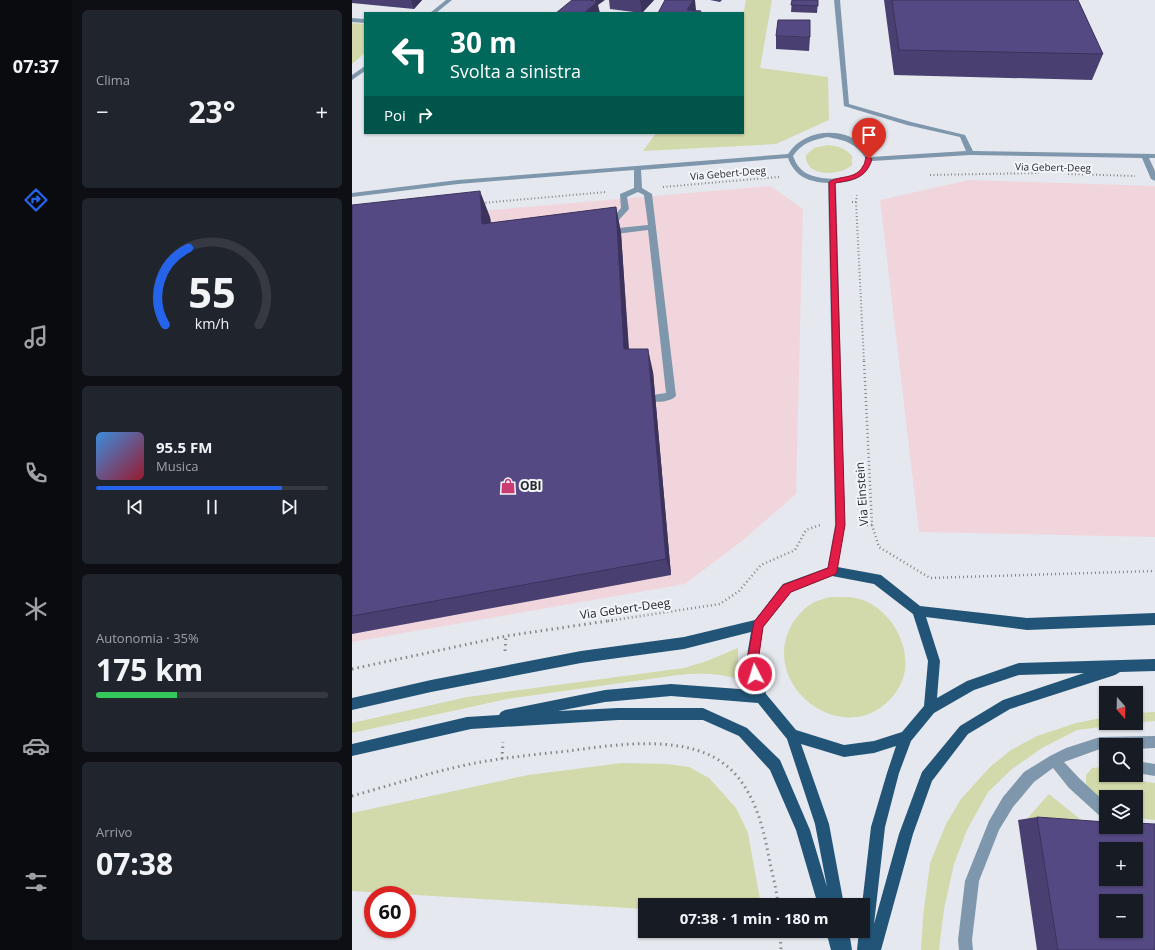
<!DOCTYPE html>
<html lang="it">
<meta charset="utf-8">
<style>
body{margin:0;font-family:"Open Sans",sans-serif;background:#20242c;color:#f1f3f6;height:100vh;display:flex;flex-direction:column;font-size:15px;white-space:nowrap}
*{box-sizing:border-box;margin:0}
p{font-size:13px;color:#9ea1a6}
.icon{flex:none;width:22px;height:22px;fill:none;stroke:currentColor;stroke-width:2;stroke-linecap:round;stroke-linejoin:round}
.map{position:relative;flex:1;overflow:hidden}
.drawer{display:flex;flex-direction:column;gap:10px;padding:10px;background:#0d0f14;width:280px}
.drawer>*{flex:none}
.top-card{position:absolute;left:12px;top:12px;width:380px;height:122px;border-radius:0px;box-shadow:0 1px 3px #0004;background:#00695c;color:#fff;overflow:hidden}
.needle{width:26px;rotate:160deg}
.tools{position:absolute;left:747px;top:686px;display:grid;gap:8px}
.tools a{display:grid;place-items:center;width:44px;height:44px;border-radius:0px;background:#171b24;box-shadow:0 1px 3px #0004;font-size:20px}
.speed{position:absolute;left:12px;top:886px;display:flex;gap:8px;font-size:20px;font-weight:700;text-align:center}
.speed>*{display:grid;place-content:center;width:52px;height:52px;border-radius:50%;background:#171b24;box-shadow:0 1px 3px #0004;line-height:1}
.speed .limit{border:6px solid #d22;background:#fff;color:#111}
.pin{position:absolute;display:grid;place-items:center;width:34px;height:34px;color:#fff;margin:-41px -17px;border-radius:50% 50% 50% 0;rotate:-45deg;box-shadow:0 0 4px #0007}
.pin .icon{rotate:45deg}
.me{position:absolute;width:44px;margin:-22px;rotate:355deg;stroke-linejoin:round;filter:drop-shadow(0 0 3px #0008)}
.turn{display:flex;align-items:center;gap:14px;height:84px;padding:0 20px;font-size:18px}
.turn .icon{width:52px;height:52px;stroke-width:2.5}
.turn b{display:block;font-size:28px;line-height:34px}
.then{display:flex;align-items:center;height:38px;padding:0 20px;background:#0003;gap:8px;font-size:15px}
.big{font-size:30px;font-weight:700;line-height:1.1}
.drawer .widget{flex:1;display:flex;flex-direction:column;justify-content:center;gap:6px;min-width:0;padding:0 14px;border-radius:6px;background:#20242c}
.drawer .dial{align-items:center;gap:0}
.dial svg{height:104px;overflow:visible;fill:none;stroke:#363941;stroke-width:7;stroke-linecap:round;text-anchor:middle}
.dial text{fill:#f1f3f6;stroke:none}
.song{display:flex;align-items:center;gap:12px}
.cover{width:48px;height:48px;border-radius:6px;background:linear-gradient(135deg,hsl(210 70% 55%),hsl(350 70% 35%))}
.played{height:4px;border-radius:2px;background:linear-gradient(90deg,#2563eb 80%,#363941 80%)}
.keys{display:flex;justify-content:space-around;direction:ltr}
.heat{display:flex;justify-content:space-between;align-items:center;font-size:22px;direction:ltr}
.charge{height:6px;border-radius:3px;background:linear-gradient(90deg,#34c759 35%,#363941 0)}
.trip{position:absolute;left:286px;top:898px;width:232px;height:40px;border-radius:0px;background:#171b24;box-shadow:0 1px 3px #0004;font-weight:700;line-height:40px;text-align:center}
main{display:flex;flex:1;min-height:0}
.menu{display:flex;flex-direction:column;width:72px;justify-content:space-around;align-items:center;background:#090b0e;color:#9ea1a6}
.menu .icon{width:28px;height:28px}
.menu .on{color:#2563eb}
.menu b{font-size:18px;color:#f1f3f6}
.map>svg:first-child{display:block}
</style>
<main>
<nav class="menu">
<b>07:37</b>
<svg class="icon on" aria-label="directions" viewBox="0 0 24 24"><path d="M12 3l9 9-9 9-9-9zM9 14v-3h6M13 9l2 2-2 2"/></svg>
<svg class="icon" aria-label="music" viewBox="0 0 24 24"><path d="M9 18V5l10-2v13"/><circle cx="6" cy="18" r="3"/><circle cx="16" cy="16" r="3"/></svg>
<svg class="icon" aria-label="phone" viewBox="0 0 24 24"><path d="M5 4h4l2 5-3 2q2 4 5 5l2-3 5 2v4C11 20 4 13 5 4z"/></svg>
<svg class="icon" aria-label="climate" viewBox="0 0 24 24"><path d="M12 3v18M4 7l16 10M4 17L20 7"/></svg>
<svg class="icon" aria-label="car" viewBox="0 0 24 24"><path d="M5 17H2v-5l4-1 3-4h7l3 4 3 1v5h-3M9 17h6M6 11h13"/><circle cx="7" cy="17" r="2"/><circle cx="17" cy="17" r="2"/></svg>
<svg class="icon" aria-label="filters" viewBox="0 0 24 24"><path d="M4 7h16M4 17h16"/><circle cx="9" cy="7" r="2"/><circle cx="15" cy="17" r="2"/></svg>
</nav>
<section class="drawer">
<div class="widget"><p>Clima</p>
<div class="heat"><a>−</a><b class="big">23°</b><a>+</a></div>
</div>
<div class="widget dial"><svg viewBox="0 0 100 80">
<path d="M14 69A42 42 0 1 1 86 69"/>
<path d="M14 69A42 42 0 0 1 32 10" stroke="#2563eb"/>
<text x="50" y="56" font-size="32" font-weight="700">55</text>
<text x="50" y="72" font-size="11">km/h</text>
</svg></div>
<div class="widget">
<div class="song"><i class="cover"></i><div><b>95.5 FM</b><p>Musica</p></div></div>
<div class="played"></div>
<div class="keys"><svg class="icon" aria-label="previous" viewBox="0 0 24 24"><path d="M18 5L8 12l10 7zM5 5v14"/></svg><svg class="icon" aria-label="pause" viewBox="0 0 24 24"><path d="M8 5v14M16 5v14"/></svg><svg class="icon" aria-label="next" viewBox="0 0 24 24"><path d="M6 5l10 7-10 7zM19 5v14"/></svg></div>
</div>
<div class="widget"><p>Autonomia · 35%</p><b class="big">175 km</b><div class="charge"></div></div>
<div class="widget"><p>Arrivo</p><b class="big">07:38</b></div>
</section>
<div class="map">
<svg width="803" height="950" viewBox="0 0 803 950">
<rect width="100%" height="100%" fill="#e5e8ee"/>
<path fill="#f0d6dc" d="M617,180L803,186V537L567,532L528,200Z
M418,186L451,209L444,494L390,541L333,584L0,642V222Z"/>
<path fill="#d2daab" d="M394,0H420L408,68L476,77L477,120L424,144L291,151L304,133H391V16Z
M0,23L13,24V53L0,64Z
M476,145C486,146 493,148 500,156V165C488,176 453,178 454,155L462,148Z
M478,597C489,597 500,596 511,600C545,613 567,661 544,692C499,755 404,689 440,624C445,616 452,608 461,603C466,600 472,599 478,597Z
M386,648V679C366,673 348,673 326,675L155,699L0,733V723L115,697L332,668L355,661Z
M803,712V721L784,723V713Z
M754,717V723H783L725,730L690,748L660,769L636,792L615,830L602,864L592,909L587,950H569L571,917L578,863L594,824L609,799L638,767L659,750L685,736L724,723Z
M270,763L315,764L337,767L357,778L384,808L396,833L409,905H293V909L0,891V813L176,775Z
M750,767L754,769V775C771,775 786,782 803,783V820L784,818V797H754V805L734,785V775L740,768Z
M697,794L734,824L673,821Z"/>
<g fill="none" stroke-linecap="round" stroke-linejoin="round">
<path stroke="#85878b" stroke-width="2" stroke-dasharray="1 2.5" stroke-linecap="butt" d="M716,174L783,176
M578,175L687,173
M311,187L426,177L429,178
M500,202H504L505,195
M504,202L512,362
M130,203L254,192"/>
<path stroke="#85878b" stroke-width="2.5" stroke-dasharray="1 3" stroke-linecap="butt" d="M512,361L520,525L527,547L578,578L803,571
M507,525H520
M256,621L368,604L387,591L409,565L443,550L454,530L468,525"/>
<path stroke="#85878b" stroke-width="3" stroke-dasharray="1.5 4" stroke-linecap="butt" d="M153,651L154,636
M0,669L154,636L262,620
M150,759L151,742
M0,796C43,784 85,770 129,762C158,757 187,754 216,751C260,745 325,735 365,759C401,781 411,825 418,863C421,877 425,891 426,905
M428,931L429,950"/>
<path fill="#7e97ac" fill-rule="evenodd" d="M94,0H100L84,13H78Z
M482,0H488L497,104L559,122L613,135L621,151L803,154V158H797L803,171V181L799,179L790,158L618,155L520,161C514,178 500,182 484,183L493,525L485,571L484,575L480,576L476,575L475,571L483,525L476,183C457,182 443,177 436,158L289,170L290,188L300,194L324,396C320,401 306,403 300,401L298,398L300,395L314,393L296,230L256,235L252,232L256,229L296,225L292,195L286,192L275,197L277,209L265,222L254,223L250,221L251,219L260,218L269,208L268,194L282,188V170L106,184L0,197V193L106,180L436,154C450,131 486,126 507,142C512,146 516,152 519,157L614,151L608,137L555,125L492,106ZM475,137C493,140 504,143 514,159C512,164 511,169 506,172C493,182 457,181 447,167C444,164 443,160 441,156C450,143 460,140 475,137Z
M0,18L13,19V23L0,22Z
M13,66V71L0,80V75Z
M803,736V748L784,749V745H754V749H748L712,762L727,778L754,803V819L749,817L717,788L701,768L682,782L661,807L647,830L627,881L620,940L621,950H607L606,940L613,881L637,821L651,797L672,772L698,756L714,748L748,737Z
M784,761L803,764V776L784,773Z"/>
<path fill="#225477" fill-rule="evenodd" d="M480,566L529,575L568,606L675,618L803,613V625L675,630L574,617L588,661L585,698L615,681L667,663L803,659V671L768,672L763,675L658,709L616,734L580,781L561,834L529,950H505L507,931H511L510,905L519,827L535,773L544,746L522,753L492,757L449,744L477,824L492,905H466L444,830L418,770L387,736L351,720H266L119,729L0,756V744L115,717L147,715L149,712L153,710L253,690L319,684L401,690L394,662L399,632L332,649L229,663L79,692L0,710V698L79,680L229,651L332,637L403,620L431,584ZM480,576L522,584L561,614L576,661L572,706L550,732L522,741L492,745L444,730L414,694L406,662L411,627L439,592ZM732,673L651,700L608,726L570,772L547,834L522,924L533,827L547,773L559,741L582,713L622,690L667,675ZM319,696L406,703L435,739L463,824L475,887L458,830L428,760L395,728L351,708H266L206,711L253,702Z
M474,931H497L500,950H479Z"/>
</g>
<path fill="#493f71" d="M0,0H70L62,9L0,3Z
M257,0H302L290,13L258,9Z
M358,0H370L368,2Z
M440,0H466L465,13L439,12Z
M532,0H726L751,54L740,80L542,75Z
M424,36L458,37L457,51L424,49Z
M0,205L138,217L139,223L264,207L269,233L277,349L301,372L319,575L0,634Z
M685,817L803,950H685L666,820Z"/>
<path fill="#3c335c" d="M59,0H70L62,9Z
M235,0H242V1L243,0H253L246,5L248,13H232Z
M288,0H302L290,13Z
M341,0H343L344,10L342,13L335,10Z
M128,191L138,217L141,249L130,224Z
M264,207L269,233L278,372L272,349Z
M296,349L301,372L319,575L314,559Z"/>
<path fill="#554983" stroke="#3c335c" fill-rule="evenodd" d="M220,0H238L245,2L232,13H204Z
M313,0H341L335,10L349,11L348,13H306Z
M440,0H466V6L439,5Z
M540,0H726L751,54L547,50Z
M426,20H458V37L424,36Z
M128,191L130,224L264,207L272,349H296L314,559L0,616V205Z
M685,817L754,822V827H784V823L803,824V950H706ZM754,849H784V879H754ZM754,901H784V931H754Z"/>
<path fill="#e11d48" stroke="#92132f" d="M514,157L520,159C514,178 502,180 483,183L493,525L485,571L484,574L439,592L411,627L406,662L409,674L407,678L403,679L399,678L395,662L402,622L431,585L476,568L484,525L477,182C487,175 504,180 511,166C513,164 513,160 514,157Z"/>
<defs>
<g id="shop-bare" transform="scale(1.2)"><path d="M-5-2.5h2.3a2.7 3.5 0 0 1 5.4 0H5L5.5 6h-11ZM-1.5-2.5h3a1.5 2.3 0 0 0-3 0Z" fill="#c93d70" stroke="#f2f5fb" stroke-width="2.5" paint-order="stroke"/></g>
</defs>
<g fill-rule="evenodd">
<use href="#shop-bare" x="156" y="486"/>
</g>
<g text-anchor="middle" stroke-width="4" stroke-linejoin="round" paint-order="stroke">
<g font-size="10" fill="#28292c" stroke="#f2f5fb">
<text transform="translate(701 167) rotate(1)" y="4">Via Gebert-Deeg</text>
<text transform="translate(376 173) rotate(-5)" y="4">Via Gebert-Deeg</text>
</g>
<g font-size="12" font-weight="bold" fill="#28292c" stroke="#f2f5fb" text-anchor="start">
<text x="168" y="490">OBI</text>
</g>
<g font-size="12" fill="#28292c" stroke="#f2f5fb">
<text transform="translate(510 494) rotate(-94)" y="4">Via Einstein</text>
<text transform="translate(273 609) rotate(-8)" y="4">Via Gebert-Deeg</text>
</g>
</g>
</svg>
<div class="tools">
<a><svg class="needle" viewBox="-14 -14 28 28"><path d="M0-13l5 13h-10z" fill="#e53935"/><path d="M0 13l5-13h-10z" fill="#9ea1a6"/></svg></a>
<a><svg class="icon" aria-label="search" viewBox="0 0 24 24"><circle cx="10" cy="10" r="6"/><path d="M15 15l6 6"/></svg></a>
<a><svg class="icon" aria-label="layers" viewBox="0 0 24 24"><path d="M12 4l9 5-9 5-9-5zM3 14l9 5 9-5"/></svg></a>
<a>+</a>
<a>−</a>
</div>
<div class="speed"><div class="limit">60</div></div>
<div class="pin" style="left:517px;top:159px;background:#d93025"><svg class="icon" aria-label="arrive" viewBox="0 0 24 24"><path d="M6 21V4h12l-3 4 3 4H6"/></svg></div>
<svg class="me" style="left:403px;top:674px" viewBox="-20 -20 40 40"><circle r="17" fill="#e11d48" stroke="#fff" stroke-width="3"/><path d="M0-11L8 9 0 5-8 9z" fill="#fff"/></svg>
<div class="trip">07:38 · 1 min · 180 m</div>
<div class="top-card">
<div class="turn"><svg class="icon" aria-label="left" viewBox="0 0 24 24"><path d="M17 20v-9H6M10 6l-5 5 5 5"/></svg><div><b>30 m</b>Svolta a sinistra</div></div>
<div class="then">Poi<svg class="icon" aria-label="right" viewBox="0 0 24 24"><path d="M7 20v-9h11M14 6l5 5-5 5"/></svg></div>
</div>
</div>
</main>
